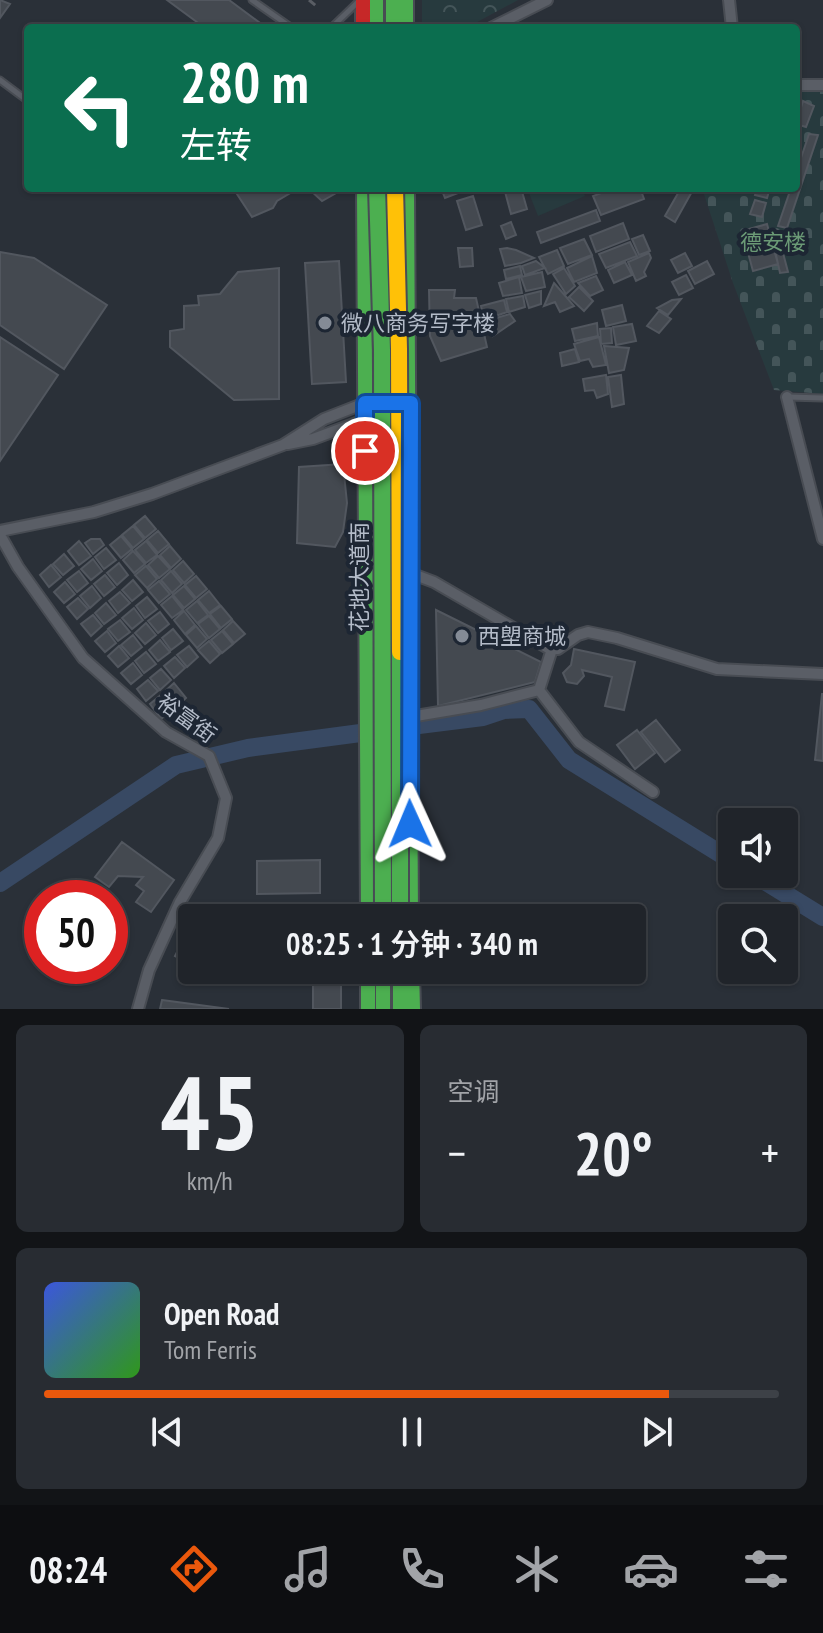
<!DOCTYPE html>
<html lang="zh">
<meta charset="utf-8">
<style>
body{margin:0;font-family:"PT Sans Narrow","Noto Sans SC",sans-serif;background:#282c32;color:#f1f3f6;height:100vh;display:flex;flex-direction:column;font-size:30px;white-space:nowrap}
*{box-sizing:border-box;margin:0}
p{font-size:26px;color:#a2a4a8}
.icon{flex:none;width:44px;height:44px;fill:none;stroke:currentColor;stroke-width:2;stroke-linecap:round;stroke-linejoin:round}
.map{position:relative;height:1009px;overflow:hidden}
.panel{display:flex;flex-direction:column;gap:16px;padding:16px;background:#121417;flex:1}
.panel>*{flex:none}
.hud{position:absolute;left:24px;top:24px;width:776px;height:168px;border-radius:8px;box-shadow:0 2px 6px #0004,0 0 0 2px #3d4147;background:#0b6e4f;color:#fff;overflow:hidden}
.fabs{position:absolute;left:718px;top:808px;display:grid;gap:16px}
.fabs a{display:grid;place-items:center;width:80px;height:80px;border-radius:8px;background:#20242a;box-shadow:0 2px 6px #0004,0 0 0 2px #3d4147;font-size:40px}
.speed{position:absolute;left:24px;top:880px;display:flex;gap:16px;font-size:40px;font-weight:700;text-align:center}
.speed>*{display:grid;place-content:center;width:104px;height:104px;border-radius:50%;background:#20242a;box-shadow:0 2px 6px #0004,0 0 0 2px #3d4147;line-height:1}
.speed .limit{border:12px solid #d22;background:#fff;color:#111}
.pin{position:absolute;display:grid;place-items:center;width:68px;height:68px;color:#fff;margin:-34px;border:4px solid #fff;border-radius:50%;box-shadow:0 2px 8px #0007}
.me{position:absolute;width:88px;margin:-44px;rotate:359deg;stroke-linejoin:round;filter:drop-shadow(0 0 6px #0008)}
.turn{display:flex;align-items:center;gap:28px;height:168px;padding:0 24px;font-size:36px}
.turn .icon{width:104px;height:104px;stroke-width:2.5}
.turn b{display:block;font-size:56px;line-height:68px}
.big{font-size:60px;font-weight:600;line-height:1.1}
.panel .widget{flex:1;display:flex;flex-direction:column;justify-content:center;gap:12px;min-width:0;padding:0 28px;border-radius:12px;background:#282c32}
.panel .dial{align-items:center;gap:0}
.dial b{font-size:104px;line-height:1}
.song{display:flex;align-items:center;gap:24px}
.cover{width:96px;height:96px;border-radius:12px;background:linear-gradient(135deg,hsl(230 70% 55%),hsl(110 70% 35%))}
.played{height:8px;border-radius:4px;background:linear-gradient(90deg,#ea580c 85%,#3d4147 85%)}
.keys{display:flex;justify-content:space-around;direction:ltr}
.heat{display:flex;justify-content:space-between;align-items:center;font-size:44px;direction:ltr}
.panel .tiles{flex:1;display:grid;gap:16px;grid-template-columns:1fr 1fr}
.widget:last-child{grid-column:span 2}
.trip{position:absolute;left:178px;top:904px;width:468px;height:80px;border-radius:8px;background:#20242a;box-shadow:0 2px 6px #0004,0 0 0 2px #3d4147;font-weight:600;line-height:80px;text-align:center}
.menu{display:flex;height:128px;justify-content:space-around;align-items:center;background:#0d0e11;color:#a2a4a8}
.menu .icon{width:56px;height:56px}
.menu .current{color:#ea580c}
.menu b{font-size:36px;color:#f1f3f6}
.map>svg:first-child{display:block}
</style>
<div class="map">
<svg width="823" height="1009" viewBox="0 0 823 1009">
<defs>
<pattern id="cemetery-stones" width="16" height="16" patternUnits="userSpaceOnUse" patternTransform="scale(2)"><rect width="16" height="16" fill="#273a3e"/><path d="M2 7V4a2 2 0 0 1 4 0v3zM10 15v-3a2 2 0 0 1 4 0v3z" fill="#445559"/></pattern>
<pattern id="park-crowns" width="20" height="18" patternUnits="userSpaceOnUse" patternTransform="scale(2)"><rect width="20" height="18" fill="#273a3e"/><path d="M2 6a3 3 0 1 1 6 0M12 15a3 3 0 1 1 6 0" fill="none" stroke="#445559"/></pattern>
</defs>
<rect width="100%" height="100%" fill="#2a3038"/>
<path fill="url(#cemetery-stones)" d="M796,89H823V394L774,390L733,283L702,188H796Z"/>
<path fill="url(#park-crowns)" d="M422,0H518L466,28H422Z"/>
<path fill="#273a3e" d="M527,188H582L585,196L538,216Z"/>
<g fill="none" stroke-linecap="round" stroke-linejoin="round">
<path stroke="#384963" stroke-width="18" d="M419,725L483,717L504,710L529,709L569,760L732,861
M753,874L823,917
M0,883L176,765L248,748L383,730"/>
</g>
<path fill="#444950" stroke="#52575f" stroke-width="2" d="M0,0L10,4L0,18Z
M167,0H229L267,28H205Z
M803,101L814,106L806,127L796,124Z
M809,134L818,135L787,228L778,226L791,188H796V173Z
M233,188H345L322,201L309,189L299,188L277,201L273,208L252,217Z
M441,188H471L445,198Z
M504,188H521L527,209L511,214Z
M615,188H640L644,199L601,215L593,196Z
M681,188H694L675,222L665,216Z
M757,188H770L767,198L755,195Z
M473,196L482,225L466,230L457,201Z
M755,200L766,203L762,217L750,214Z
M596,210L600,221L541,243L537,232Z
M511,222L516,235L506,239L501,226Z
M623,223L629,239L596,252L590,236Z
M767,224L778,264L753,271L742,231Z
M777,230L788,272L780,273L771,232Z
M643,235L650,251L639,255L632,239Z
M584,239L592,255L568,264L560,248Z
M630,242L637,256L606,268L599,254Z
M458,248H472L473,266L460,267Z
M507,248L516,250L534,258L521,263L505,266L500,249Z
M557,250L564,266L548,274L539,257Z
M0,252L34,258L107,305L64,369L0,325Z
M649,253L651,258L644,272L646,276L636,281L628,262Z
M685,253L692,266L678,273L671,260Z
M592,256L597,273L574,282L567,268Z
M339,261L346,382L312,384L305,263Z
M536,261L545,268L525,275L522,266Z
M707,261L714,274L695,284L688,271Z
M625,262L632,275L614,283L608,270Z
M520,266L522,275L506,279L504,270Z
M279,268V399L234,400L170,347V331L184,329V306L199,305L198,296L220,294L238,272Z
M564,268L575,286L566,294L553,274Z
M542,272L545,287L526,291L521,277Z
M686,275L693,288L679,295L672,282Z
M596,276L603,290L590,296L578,283Z
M519,277L522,293L503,296L499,283Z
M554,283L568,299L574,306L560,312L555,302L544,306Z
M579,287L593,301L584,311L569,297Z
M429,290H455L454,298H476L487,347L441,361L430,336Z
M541,291V304L529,308L525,295Z
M523,296L525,307L509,312L506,299Z
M681,299L668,315L657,308L672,300Z
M504,300L507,312L484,320L481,306Z
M622,305L626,321L606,326L602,310Z
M659,311L671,319L659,333L647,326Z
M510,314L515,321L493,336L486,321Z
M597,323L598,336L575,341L572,329Z
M632,324L636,341L616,345L613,327Z
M611,328L612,343L601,344L600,329Z
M0,337L58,375L0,461Z
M599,337L606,365L593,367L589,359L580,361L574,344Z
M604,346L629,348L624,370L609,373Z
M575,349L579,362L562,366L560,353Z
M606,375L608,394L597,398L594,390L585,391L583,379Z
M621,375L624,404L612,407L608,377Z
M343,464L347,503L343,532L335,547L297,543L299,467Z
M145,516L156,529L145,538L134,525Z
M133,526L144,539L133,548L122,535Z
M158,531L169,544L158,553L147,540Z
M121,536L132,549L121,558L110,545Z
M91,539H100L104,545L93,554L85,543Z
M79,541L91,556L79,565L68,551Z
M146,541L157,555L146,563L135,550Z
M170,546L181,559L171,568L160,555Z
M106,548L116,560L104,569L95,557Z
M133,551L145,564L134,573L123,560Z
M64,554L74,566L63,575L53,564Z
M158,556L170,569L159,578L148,565Z
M93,559L102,571L91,580L81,569Z
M183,561L194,574L184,583L173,570Z
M119,563L128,575L117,585L107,573Z
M51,565L61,577L49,587L40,575Z
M146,566L157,579L147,588L135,575Z
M79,571L88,583L77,592L67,580Z
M171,571L182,584L172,593L161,580Z
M105,575L115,587L104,596L94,584Z
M196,576L207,589L196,598L185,585Z
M133,580L143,592L132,601L122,590Z
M159,581L170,594L159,603L148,590Z
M65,582L75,594L64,603L54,592Z
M92,586L101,598L90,608L80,596Z
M184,586L195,599L184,608L173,595Z
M209,591L220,605L209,613L198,600Z
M120,592L130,603L118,613L109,601Z
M172,596L183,610L172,618L161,605Z
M147,597L157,609L145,618L136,606Z
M78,598L88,609L77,619L67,607Z
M197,601L208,615L197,623L186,610Z
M106,603L116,615L104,624L95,613Z
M221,606L232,619L221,628L210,614Z
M134,608L143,620L132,629L122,618Z
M436,610L541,662L535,682L438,706Z
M184,611L195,625L185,634L174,620Z
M160,612L169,624L158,633L148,621Z
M93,615L102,626L91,636L81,624Z
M209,616L220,629L209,638L198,624Z
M120,620L130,632L118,641L108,629Z
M233,621L245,634L234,643L223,630Z
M146,623L156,635L145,644L135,633Z
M196,626L207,639L197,648L186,635Z
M173,629L183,641L171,650L162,638Z
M107,631L116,643L105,652L95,641Z
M222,631L233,644L222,653L211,640Z
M133,635L142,647L131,656L121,645Z
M160,640L170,652L158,661L149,650Z
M209,641L220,654L210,663L198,650Z
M119,646L129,658L118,667L108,656Z
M189,646L198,657L187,667L177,655Z
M574,649L635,662L624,710L605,706L612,677L582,670L584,676L577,684L567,682L563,673L571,665Z
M146,652L156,664L144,673L135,661Z
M175,657L185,668L174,678L164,666Z
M133,663L142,675L131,684L121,673Z
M161,669L171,680L160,690L150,678Z
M148,680L158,691L146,701L137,689Z
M174,683L186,698L175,708L163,693Z
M822,694H823V761L815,760Z
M161,695L173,709L161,719L150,704Z
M656,720L680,750L665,762L641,732Z
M637,730L655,753L635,769L617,745Z
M122,842L174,880L151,912L136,902L144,891L136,885L143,877L118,876L109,887L95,877Z
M320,860V893L257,894V861Z
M192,922V965L175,956Z
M313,970H341V1009H313Z
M162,1000L229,1009H160Z"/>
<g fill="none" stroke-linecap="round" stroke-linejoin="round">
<g stroke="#484c53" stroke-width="9">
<path id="lane" d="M252,0L292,28
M331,28L359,1
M0,80L28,101
M788,397L823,398"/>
</g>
<g stroke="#484c53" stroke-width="14">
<path id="street" d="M729,0L732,28
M491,28L547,0
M796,85H823
M787,397L823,539
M288,444L313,439L386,412
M0,531L94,512L152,494L283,445L324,419L365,403H405
M0,535L18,567L83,658L166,732L209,756L226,798L218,838L180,902L149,970L138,1009
M404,575L418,576L434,582L548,648L558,649L578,635L588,632L617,638L717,669L823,674
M539,690L579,742L653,792
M410,717L481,705L539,690L552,649"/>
</g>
<g stroke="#484c53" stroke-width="18">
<path id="fast" d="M376,0V28
M393,0V28
M406,0V28
M364,188L368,918
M407,188L411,918
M368,970V1009
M383,970V1009
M400,970V1009
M412,970L413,1009"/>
</g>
<g stroke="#484c53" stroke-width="18">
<path id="jam" d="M363,0V28"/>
</g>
<use href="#lane" stroke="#5a5e66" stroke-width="5"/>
<use href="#street" stroke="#5a5e66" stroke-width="10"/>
<use href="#fast" stroke="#4caf50" stroke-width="14"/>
<use href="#jam" stroke="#c62828" stroke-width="14"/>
<path stroke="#595d64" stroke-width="3" stroke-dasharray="8 8" stroke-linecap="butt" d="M309,0L320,9"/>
<g stroke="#484c55" stroke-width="20" stroke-linecap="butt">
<path id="fast-bridge" d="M377,188L382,350L383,918
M400,652V918"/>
</g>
<g stroke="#484c55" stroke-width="20" stroke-linecap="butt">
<path id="slow-bridge" d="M395,188L399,349L400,652"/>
</g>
<use href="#fast-bridge" stroke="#4caf50" stroke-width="16"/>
<use href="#slow-bridge" stroke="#ffc107" stroke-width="16"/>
</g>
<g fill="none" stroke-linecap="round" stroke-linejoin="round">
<g stroke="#114b97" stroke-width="20">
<path id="route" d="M365,451V403H411L410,824"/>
</g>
<use href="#route" stroke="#1a73e8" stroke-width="14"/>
</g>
<g fill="#848b96" stroke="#1d2633" stroke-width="3">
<circle cx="325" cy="323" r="8"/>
<circle cx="462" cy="636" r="8"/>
</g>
<g text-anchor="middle" stroke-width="8" stroke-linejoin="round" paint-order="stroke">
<g font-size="22" fill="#6b9a76" stroke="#1d2633">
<text x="773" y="250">德安楼</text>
</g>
<g font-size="22" fill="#b4bcc9" stroke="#1d2633" text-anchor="start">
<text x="341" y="331">微八商务写字楼</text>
<text x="478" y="644">西塱商城</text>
</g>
<g font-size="22" fill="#b4bcc9" stroke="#1d2633">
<text transform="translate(359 577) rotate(-90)" y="8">花地大道南</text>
<text transform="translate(187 718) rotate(36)" y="8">裕富街</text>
</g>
</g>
</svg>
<div class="fabs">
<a><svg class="icon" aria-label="sound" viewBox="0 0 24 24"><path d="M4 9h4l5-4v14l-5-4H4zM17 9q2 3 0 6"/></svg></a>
<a><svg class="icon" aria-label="search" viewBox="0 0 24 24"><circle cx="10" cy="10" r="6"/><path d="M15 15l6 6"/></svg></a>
</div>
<div class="speed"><div class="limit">50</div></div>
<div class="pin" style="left:365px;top:451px;background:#d93025"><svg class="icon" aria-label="arrive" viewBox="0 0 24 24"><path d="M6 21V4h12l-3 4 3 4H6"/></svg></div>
<svg class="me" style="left:410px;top:824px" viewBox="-20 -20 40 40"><path d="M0-17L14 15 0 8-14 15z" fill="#1a73e8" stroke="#fff" stroke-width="4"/></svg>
<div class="trip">08:25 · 1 分钟 · 340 m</div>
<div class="hud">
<div class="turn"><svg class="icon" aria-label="left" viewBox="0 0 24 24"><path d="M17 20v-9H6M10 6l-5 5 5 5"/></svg><div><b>280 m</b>左转</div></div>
</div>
</div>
<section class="panel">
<div class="tiles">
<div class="widget dial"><b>45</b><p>km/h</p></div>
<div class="widget"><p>空调</p>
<div class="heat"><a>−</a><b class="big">20°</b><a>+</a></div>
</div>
<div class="widget">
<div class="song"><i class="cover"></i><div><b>Open Road</b><p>Tom Ferris</p></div></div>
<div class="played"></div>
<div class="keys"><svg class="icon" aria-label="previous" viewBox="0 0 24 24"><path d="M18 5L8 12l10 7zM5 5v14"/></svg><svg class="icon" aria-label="pause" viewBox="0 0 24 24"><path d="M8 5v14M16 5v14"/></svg><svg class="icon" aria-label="next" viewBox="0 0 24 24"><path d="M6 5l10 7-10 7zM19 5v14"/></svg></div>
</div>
</div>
</section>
<nav class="menu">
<b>08:24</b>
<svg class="icon current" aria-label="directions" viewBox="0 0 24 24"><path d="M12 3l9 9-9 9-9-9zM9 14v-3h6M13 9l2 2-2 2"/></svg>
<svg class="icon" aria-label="music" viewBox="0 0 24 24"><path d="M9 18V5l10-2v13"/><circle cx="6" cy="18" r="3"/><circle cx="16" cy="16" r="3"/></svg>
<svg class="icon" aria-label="phone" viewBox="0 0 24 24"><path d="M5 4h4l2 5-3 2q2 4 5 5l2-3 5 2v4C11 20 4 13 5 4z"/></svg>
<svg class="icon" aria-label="climate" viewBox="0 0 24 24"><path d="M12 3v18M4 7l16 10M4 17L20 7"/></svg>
<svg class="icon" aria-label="car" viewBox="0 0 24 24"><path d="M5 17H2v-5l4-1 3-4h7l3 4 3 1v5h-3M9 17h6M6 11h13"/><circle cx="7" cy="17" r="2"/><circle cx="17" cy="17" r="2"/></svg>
<svg class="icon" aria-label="filters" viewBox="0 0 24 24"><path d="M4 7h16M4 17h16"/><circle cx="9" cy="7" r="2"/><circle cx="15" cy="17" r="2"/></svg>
</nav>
